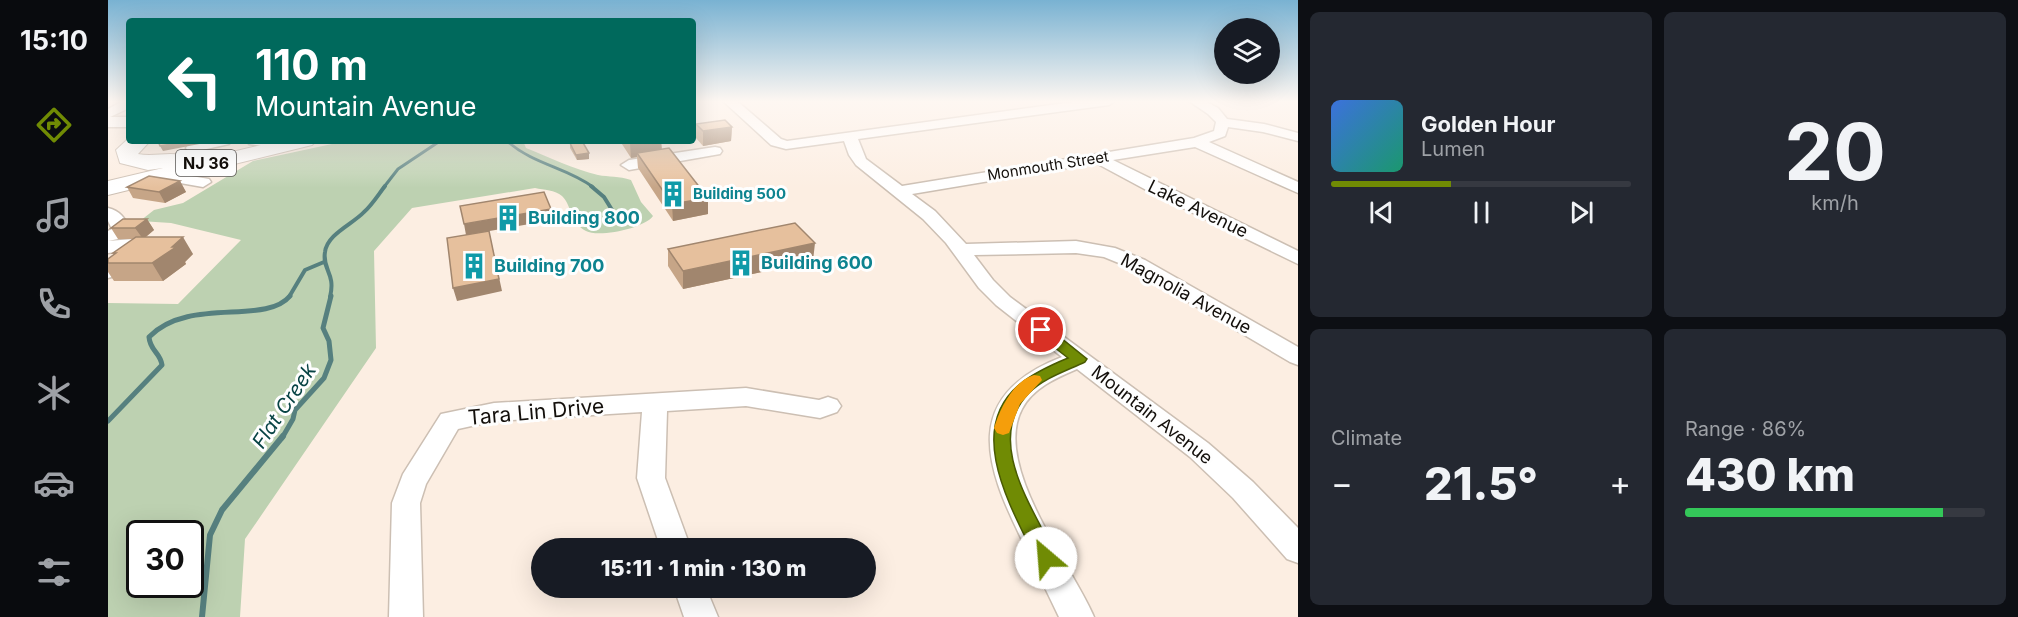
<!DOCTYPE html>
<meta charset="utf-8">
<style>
body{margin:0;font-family:Inter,sans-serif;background:#242831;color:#f1f3f6;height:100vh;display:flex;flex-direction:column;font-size:22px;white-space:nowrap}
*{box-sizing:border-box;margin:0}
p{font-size:20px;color:#9ea1a6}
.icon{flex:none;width:33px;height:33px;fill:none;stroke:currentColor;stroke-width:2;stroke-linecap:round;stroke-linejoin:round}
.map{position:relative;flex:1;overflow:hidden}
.side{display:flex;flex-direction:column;gap:12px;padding:12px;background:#0d0f14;width:720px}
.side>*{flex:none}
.top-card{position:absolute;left:18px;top:18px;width:570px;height:126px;border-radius:6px;box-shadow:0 6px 24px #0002;background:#00695c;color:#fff;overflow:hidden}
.controls{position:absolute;left:1106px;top:18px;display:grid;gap:12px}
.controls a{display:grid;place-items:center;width:66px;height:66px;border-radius:50%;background:#171b24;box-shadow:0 6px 24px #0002;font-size:30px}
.speed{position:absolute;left:18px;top:520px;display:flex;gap:12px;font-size:30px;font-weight:700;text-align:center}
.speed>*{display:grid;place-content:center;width:78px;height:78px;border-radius:50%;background:#171b24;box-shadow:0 6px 24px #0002;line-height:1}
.speed .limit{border:3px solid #111;border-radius:9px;background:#fff;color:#111}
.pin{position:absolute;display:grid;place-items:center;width:51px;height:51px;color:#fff;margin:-26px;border:3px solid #fff;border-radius:50%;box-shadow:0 2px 6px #0007}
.me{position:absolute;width:66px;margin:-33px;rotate:333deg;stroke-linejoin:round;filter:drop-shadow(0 0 4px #0008)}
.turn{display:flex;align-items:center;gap:21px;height:126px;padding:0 30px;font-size:27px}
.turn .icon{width:78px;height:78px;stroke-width:2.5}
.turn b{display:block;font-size:42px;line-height:51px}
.big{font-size:45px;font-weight:800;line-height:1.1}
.side .tile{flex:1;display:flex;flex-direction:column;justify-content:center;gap:9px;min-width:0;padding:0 21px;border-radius:9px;background:#242831}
.side .dial{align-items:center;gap:0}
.dial b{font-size:78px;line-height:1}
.song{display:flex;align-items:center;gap:18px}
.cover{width:72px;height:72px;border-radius:9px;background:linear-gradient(135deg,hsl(220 70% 55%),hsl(160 70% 35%))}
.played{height:6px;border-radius:3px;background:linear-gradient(90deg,#708b04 40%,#363941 40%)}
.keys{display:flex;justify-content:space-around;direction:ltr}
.heat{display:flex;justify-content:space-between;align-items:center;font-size:33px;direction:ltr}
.charge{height:9px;border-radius:4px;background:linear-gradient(90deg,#34c759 86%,#363941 0)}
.side .tiles{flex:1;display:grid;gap:12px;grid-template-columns:repeat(2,1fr)}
.trip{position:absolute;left:423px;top:538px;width:345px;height:60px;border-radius:30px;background:#171b24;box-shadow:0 6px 24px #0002;font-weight:800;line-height:60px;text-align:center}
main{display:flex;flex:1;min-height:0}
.menu{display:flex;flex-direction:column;width:108px;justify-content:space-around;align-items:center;background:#090b0e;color:#9ea1a6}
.menu .icon{width:42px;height:42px}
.menu .current{color:#708b04}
.menu b{font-size:27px;color:#f1f3f6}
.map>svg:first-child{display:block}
</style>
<main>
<nav class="menu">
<b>15:10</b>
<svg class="icon current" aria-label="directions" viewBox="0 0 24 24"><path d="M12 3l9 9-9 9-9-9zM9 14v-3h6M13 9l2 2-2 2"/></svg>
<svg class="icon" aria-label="music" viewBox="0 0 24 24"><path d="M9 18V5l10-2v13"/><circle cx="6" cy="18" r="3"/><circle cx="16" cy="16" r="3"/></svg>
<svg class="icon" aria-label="phone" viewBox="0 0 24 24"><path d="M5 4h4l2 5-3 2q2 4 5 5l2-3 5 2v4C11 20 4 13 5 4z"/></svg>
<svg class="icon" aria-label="climate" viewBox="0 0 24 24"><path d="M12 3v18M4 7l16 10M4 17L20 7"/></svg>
<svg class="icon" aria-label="car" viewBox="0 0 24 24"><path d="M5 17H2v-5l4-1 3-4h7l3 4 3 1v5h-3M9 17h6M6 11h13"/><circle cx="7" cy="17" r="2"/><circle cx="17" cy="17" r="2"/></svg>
<svg class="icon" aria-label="filters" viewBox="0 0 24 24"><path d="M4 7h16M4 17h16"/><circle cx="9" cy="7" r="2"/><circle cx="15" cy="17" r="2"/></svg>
</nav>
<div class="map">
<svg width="1190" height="617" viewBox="0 0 1190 617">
<rect width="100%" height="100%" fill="#fceee2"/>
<path fill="#bdd1b1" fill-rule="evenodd" d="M238,141H415L418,148C441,157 465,169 490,175C501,177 511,176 523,180L533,202L545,216C537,228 491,238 478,231C463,224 463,204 454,196C447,190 436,190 427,188L304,208L266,251L268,348L137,539L132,617H0V303L70,304L133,240L63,223L32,221L46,210L75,203L145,161ZM32,534H82V585H32Z"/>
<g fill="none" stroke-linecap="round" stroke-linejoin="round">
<path stroke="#56807f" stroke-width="3" d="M399,141C426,165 458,167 485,187
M276,187L290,169L332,141"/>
<path stroke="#56807f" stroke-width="4" d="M483,186L496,197L509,218
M181,297L197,270L216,262
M222,297C228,273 214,270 217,252C219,234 245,224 256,212C264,205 270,195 277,186"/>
<path stroke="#56807f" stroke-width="5" d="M0,421L54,365C52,352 42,351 41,337C81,296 157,326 182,296
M174,438L185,419L187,410L216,378L223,360L221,341L215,328L223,296"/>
<path stroke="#56807f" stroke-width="6" d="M94,617L102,535L114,510L175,436"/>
<g stroke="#ccbfb3" stroke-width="3">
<path id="minor" d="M15,101H21V108L0,118V109Z
M615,101H629L673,139L679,141L972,101H1007L1001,105L750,139L758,159L794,186L1086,138L1106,131L1108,122L1100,114L1081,101H1097L1110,108L1119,119L1156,124L1190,133V141L1155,132L1120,127L1117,136L1101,142L1190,182V193L1087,147L1005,160L1190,251V264L1042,192L988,163L804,194L827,211L858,244L968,241L1007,248L1037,260L1190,347V365L1182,362L1023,268L996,257L968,253L866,255L885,280L902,297L1100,443L1145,482L1190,528V563L1179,559L1125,498L1082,457L969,369C948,378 925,388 914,409C884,466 964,565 986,617H951C939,592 927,567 915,542C876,464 853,396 954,357L888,305L871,288L838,243L815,219L748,165L741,155L736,141L678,149L663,145Z
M97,141H123L121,144L94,150L97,157L95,160H85L78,148L80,145Z
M139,141H161L162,142L155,146L141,144Z
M607,147L612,148L614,151L612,154L521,170L513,165L521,160Z
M59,168L71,174L101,179L103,182L95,187L61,181L51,173Z
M0,208C12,211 17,218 22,229L15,238L0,241V231L4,229L0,221Z
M25,239L32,241L37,250L7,276L0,278V263L15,251L0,253V241Z
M638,388L711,400L720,397L729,400L733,406L729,412L712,418L638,406L559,411L557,478L583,549H553L529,478L534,412L386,421L350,429L318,484L312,503L315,617H281L284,503L295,474L333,414L386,403Z
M566,588H598L610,617H576Z"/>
</g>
<g stroke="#ccbfb3" stroke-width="3">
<path id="major" d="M0,117H21V127H0Z"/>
</g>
<g stroke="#ccbfb3" stroke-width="2">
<path id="highway" d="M21,138V141H42L30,154C45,157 59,152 73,155L76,160L74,164L170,141H208L204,145L0,195V181L55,168L40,170L12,163L8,150Z"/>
</g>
<use href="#minor" fill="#fff" fill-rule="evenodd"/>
<use href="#major" fill="#fff" fill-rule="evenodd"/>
<use href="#highway" fill="#fff" fill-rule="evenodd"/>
</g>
<path fill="#c6a587" d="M588,124L624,127L623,141L595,146L588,138Z
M512,141H553L554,149L600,214L565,221L530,168L529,157L523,158Z
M462,143L481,153V159L469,160L462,148Z
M72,181L78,192L57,203L25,198L19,187Z
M39,219L46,230L38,237L85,254L77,262L78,264L55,281H6L0,272V263L6,254L5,253L25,239H10L3,228Z
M560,249L705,261L575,289L560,266Z"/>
<path fill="#a1866e" d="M624,127L623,141L595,146V131Z
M80,141H107L55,151L52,146Z
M433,141H452L433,144Z
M538,141H553L554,154L529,153V157L523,158L522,143Z
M481,153V159L469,160L468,155Z
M72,181L78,192L57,203L51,192Z
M600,198V214L565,221L564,204Z
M443,209L445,220L358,235L356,224Z
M39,219L46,230L35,239L27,228Z
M381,231L394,291L349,301L345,288Z
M75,237L85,254L77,262L78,264L55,281L44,263Z
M707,243L705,261L575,289V271Z"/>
<path fill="#e6c09d" stroke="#a1866e" stroke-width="1.5" d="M617,120L624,127L595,131L588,124Z
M50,141H80L52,146Z
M474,141L481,153L468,155L462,143Z
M520,141H538L522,143Z
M561,148L600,198L564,204L529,153Z
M41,176L72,181L51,192L19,187Z
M436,192L443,209L356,224L352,206Z
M15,219H39L27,228H3Z
M687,223L707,243L575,271L560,249Z
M381,231L391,279L345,288L339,238Z
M28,237H75L64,247H68L44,263H0V259L8,253H5Z"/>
<linearGradient id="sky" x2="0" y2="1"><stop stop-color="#79b2d2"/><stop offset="0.54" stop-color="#fef7f2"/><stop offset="1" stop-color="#fef7f2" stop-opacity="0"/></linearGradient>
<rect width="1190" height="188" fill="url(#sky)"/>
<path fill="#708b04" stroke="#495a03" stroke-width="1.5" d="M933,325L938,326L979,359L977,362C958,371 936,378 921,393C874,441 928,512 949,558L946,565L938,568L931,565C907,514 854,431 912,384C927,372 943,365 960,358L928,333L926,330L928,326Z"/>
<path fill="#f59e0b" d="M926,375L932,376L934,380L912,404L901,433L895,435L889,433L886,428C892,409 905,381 926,375Z"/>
<defs>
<g id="building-bare" transform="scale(2.07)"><path d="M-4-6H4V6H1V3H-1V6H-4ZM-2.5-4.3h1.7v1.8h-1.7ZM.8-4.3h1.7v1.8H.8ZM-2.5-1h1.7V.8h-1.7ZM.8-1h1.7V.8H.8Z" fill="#0f9aa8" stroke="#fefefe" stroke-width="2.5" paint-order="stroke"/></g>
</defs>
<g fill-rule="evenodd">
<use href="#building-bare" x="565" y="194"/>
<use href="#building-bare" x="400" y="218"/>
<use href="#building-bare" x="633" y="263"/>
<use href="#building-bare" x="366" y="266"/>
</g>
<g text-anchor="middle" stroke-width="6" stroke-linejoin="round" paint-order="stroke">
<g font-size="15" fill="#130f0b" stroke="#fefefe">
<text transform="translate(940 166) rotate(-9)" y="5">Monmouth Street</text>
</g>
<g font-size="15" font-weight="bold" fill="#0d838f" stroke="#fefefe" text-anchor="start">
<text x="585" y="199">Building 500</text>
</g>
<rect fill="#fefefe" stroke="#5a5754" stroke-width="1.5" x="68" y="150" width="60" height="26" rx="4.5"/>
<g font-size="16" font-weight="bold" fill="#130f0b">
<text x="98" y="169">NJ 36</text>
</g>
<g font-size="18" fill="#130f0b" stroke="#fefefe">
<text transform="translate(1090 209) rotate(26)" y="6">Lake Avenue</text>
<text transform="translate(1078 294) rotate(29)" y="6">Magnolia Avenue</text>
<text transform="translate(1044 415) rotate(38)" y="6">Mountain Avenue</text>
</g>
<g font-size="18" font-weight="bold" fill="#0d838f" stroke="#fefefe" text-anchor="start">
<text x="420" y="224">Building 800</text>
<text x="653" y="269">Building 600</text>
<text x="386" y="272">Building 700</text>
</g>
<g font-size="20" font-style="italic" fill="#074344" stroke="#fefefe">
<text transform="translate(176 406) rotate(-56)" y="7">Flat Creek</text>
</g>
<g font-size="21" fill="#130f0b" stroke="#fefefe">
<text transform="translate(428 412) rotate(-5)" y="7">Tara Lin Drive</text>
</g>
</g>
</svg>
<div class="controls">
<a><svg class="icon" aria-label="layers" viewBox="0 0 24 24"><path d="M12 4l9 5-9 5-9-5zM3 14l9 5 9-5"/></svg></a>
</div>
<div class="speed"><div class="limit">30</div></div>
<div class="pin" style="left:933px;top:330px;background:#d93025"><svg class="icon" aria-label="arrive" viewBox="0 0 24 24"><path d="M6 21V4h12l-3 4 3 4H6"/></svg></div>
<svg class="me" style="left:938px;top:558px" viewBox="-20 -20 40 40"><circle r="19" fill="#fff"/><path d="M0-13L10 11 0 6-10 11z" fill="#708b04"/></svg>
<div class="trip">15:11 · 1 min · 130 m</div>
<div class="top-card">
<div class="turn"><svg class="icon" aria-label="left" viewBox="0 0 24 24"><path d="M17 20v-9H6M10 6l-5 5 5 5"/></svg><div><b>110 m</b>Mountain Avenue</div></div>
</div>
</div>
<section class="side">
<div class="tiles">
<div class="tile">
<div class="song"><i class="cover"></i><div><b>Golden Hour</b><p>Lumen</p></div></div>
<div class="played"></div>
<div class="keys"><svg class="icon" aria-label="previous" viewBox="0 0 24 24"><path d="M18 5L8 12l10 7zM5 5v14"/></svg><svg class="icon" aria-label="pause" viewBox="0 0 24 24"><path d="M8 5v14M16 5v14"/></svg><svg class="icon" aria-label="next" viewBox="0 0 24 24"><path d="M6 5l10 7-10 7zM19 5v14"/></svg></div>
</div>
<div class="tile dial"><b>20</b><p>km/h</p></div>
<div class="tile"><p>Climate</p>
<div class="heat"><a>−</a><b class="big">21.5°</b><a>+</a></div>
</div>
<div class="tile"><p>Range · 86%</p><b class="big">430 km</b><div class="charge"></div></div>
</div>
</section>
</main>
